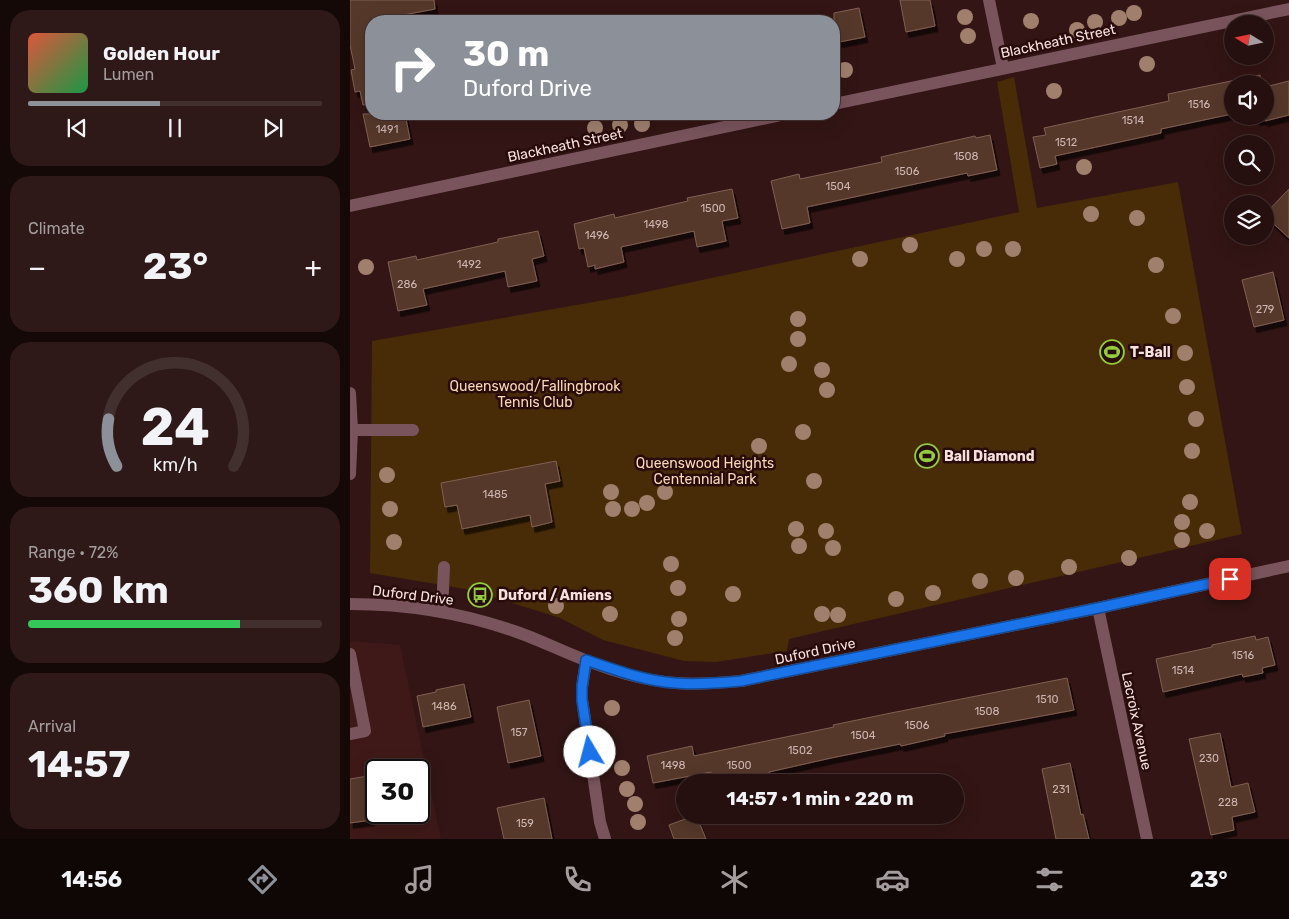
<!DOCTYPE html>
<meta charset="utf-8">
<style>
body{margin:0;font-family:Rubik,sans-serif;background:#2e1918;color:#f1f3f6;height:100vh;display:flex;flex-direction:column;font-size:19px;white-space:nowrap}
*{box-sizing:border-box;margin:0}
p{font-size:16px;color:#a49d9e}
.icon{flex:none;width:28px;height:28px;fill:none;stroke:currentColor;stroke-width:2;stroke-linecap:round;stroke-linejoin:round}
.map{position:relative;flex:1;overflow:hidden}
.side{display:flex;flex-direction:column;gap:10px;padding:10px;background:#150908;width:350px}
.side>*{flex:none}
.hud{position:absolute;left:15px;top:15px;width:475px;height:105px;border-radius:20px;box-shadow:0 5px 20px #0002,0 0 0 1px #42302f;background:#8c9099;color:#fff;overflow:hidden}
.needle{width:32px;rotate:280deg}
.tools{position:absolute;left:874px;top:15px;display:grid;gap:10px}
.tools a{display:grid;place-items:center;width:50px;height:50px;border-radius:50%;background:#26100f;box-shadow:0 5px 20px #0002,0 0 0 1px #42302f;font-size:25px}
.speed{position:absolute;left:15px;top:759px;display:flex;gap:10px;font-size:25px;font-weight:700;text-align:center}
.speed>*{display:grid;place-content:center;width:65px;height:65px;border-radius:50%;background:#26100f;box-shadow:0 5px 20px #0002,0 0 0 1px #42302f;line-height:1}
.speed .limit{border:2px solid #111;border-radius:8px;background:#fff;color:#111}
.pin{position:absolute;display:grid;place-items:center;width:42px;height:42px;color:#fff;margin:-21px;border-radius:10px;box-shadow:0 2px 8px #0006}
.me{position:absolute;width:55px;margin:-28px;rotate:352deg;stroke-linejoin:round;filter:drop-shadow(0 0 4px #0008)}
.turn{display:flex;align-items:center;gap:18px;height:105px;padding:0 15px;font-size:22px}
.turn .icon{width:65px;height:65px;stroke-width:2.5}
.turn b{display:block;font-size:35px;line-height:42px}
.big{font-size:38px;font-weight:700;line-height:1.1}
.side .widget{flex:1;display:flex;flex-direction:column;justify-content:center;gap:8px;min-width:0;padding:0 18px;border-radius:20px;background:#2e1918}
.side .dial{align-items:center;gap:0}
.dial svg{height:130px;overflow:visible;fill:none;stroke:#42302f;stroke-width:7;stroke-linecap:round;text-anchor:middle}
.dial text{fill:#f1f3f6;stroke:none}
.song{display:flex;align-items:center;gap:15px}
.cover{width:60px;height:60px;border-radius:8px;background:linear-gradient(135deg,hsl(10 70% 55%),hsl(140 70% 35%))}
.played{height:5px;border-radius:2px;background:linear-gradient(90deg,#8c9099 45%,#42302f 45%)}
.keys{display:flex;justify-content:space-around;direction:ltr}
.heat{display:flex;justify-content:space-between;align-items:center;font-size:28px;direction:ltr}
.charge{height:8px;border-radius:4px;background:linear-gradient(90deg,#34c759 72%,#42302f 0)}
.trip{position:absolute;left:326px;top:774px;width:288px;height:50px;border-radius:25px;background:#26100f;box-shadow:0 5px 20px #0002,0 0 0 1px #42302f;font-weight:700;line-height:50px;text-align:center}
.tabs{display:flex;height:80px;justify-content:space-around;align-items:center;background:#0f0606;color:#a49d9e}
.tabs .icon{width:35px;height:35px}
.tabs .active{color:#8c9099}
.tabs b{font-size:22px;color:#f1f3f6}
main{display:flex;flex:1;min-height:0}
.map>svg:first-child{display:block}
</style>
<main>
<section class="side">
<div class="widget">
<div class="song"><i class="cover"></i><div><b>Golden Hour</b><p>Lumen</p></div></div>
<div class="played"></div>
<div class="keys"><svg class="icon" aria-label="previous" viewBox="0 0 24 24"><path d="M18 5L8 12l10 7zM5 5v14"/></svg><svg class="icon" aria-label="pause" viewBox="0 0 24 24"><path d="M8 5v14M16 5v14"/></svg><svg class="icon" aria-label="next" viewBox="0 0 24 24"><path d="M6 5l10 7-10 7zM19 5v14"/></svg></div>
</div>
<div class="widget"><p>Climate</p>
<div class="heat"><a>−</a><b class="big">23°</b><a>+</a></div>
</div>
<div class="widget dial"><svg viewBox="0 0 100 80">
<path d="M14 69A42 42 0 1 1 86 69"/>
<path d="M14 69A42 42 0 0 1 9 40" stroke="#8c9099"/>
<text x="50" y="56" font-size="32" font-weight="700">24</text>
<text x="50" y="72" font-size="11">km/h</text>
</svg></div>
<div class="widget"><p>Range · 72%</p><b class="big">360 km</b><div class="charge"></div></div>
<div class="widget"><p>Arrival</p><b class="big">14:57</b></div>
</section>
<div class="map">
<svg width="939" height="839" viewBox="0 0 939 839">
<defs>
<filter id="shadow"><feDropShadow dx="3" dy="5.5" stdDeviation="0" flood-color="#0009"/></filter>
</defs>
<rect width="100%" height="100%" fill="#321514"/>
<path fill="#3e1918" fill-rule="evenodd" d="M0,641L50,645L91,839H0ZM26,770H69V812H26Z"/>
<path fill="#482b07" d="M664,77L687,208L828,182L892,534L439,639L437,651L366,662L334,661L253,640L210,618L121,590L20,573L22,341L277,296L669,212L647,82Z"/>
<path fill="#55372a" stroke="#816052" filter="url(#shadow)" d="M0,0H84L85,9L21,21V104L13,105L10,91L5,92L1,70L5,69L0,45Z
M550,0H580L585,26L556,32Z
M509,8L515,37L484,43V13Z
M910,75L912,84H882V114L811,129V133L705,156L707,164L690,168L683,137L696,135L694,128L819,101L818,94Z
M939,81V115L915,121L914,119L907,120L906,117L893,120V116H915V87Z
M13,114H55L60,139L20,147Z
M640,135L647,170L618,176L617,173L457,207L460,223L432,229L421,181L449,174L450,179L532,162L531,157L625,136L626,138Z
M382,189L388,218L372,221L376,241L347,247L344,231L271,247L274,262L245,269V265L238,267L234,248L229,249L224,224L264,214L265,218L338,201L337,198Z
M939,189V238L915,216V214Z
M188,231L194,256L182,259L187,281L158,287L155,271L73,289L77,305L48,311L38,262L66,256L67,260L148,242V239Z
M923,272L934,320L904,327L892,280Z
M206,461L210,481L195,484L202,522L182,527L180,515L112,529L107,505L95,507L91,483Z
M905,636L906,640L918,637L925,665L912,668L913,673L893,677L892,674L813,692L806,659L862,647V645Z
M717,678L724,710L594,734L595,736L551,746L550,744L481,758L419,772L420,777L393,782H376L375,778L363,780L361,772L303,783L297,756L342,746L344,756L484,727L483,725L536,714Z
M114,684L121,717L73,727L67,696L86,692V690Z
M179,700L191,756L158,763L147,707Z
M870,733L881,787L898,783L905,812L882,817L884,830L861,835L839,739Z
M720,763L731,815L733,814L739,839H706L692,769Z
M18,776L23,810H20L22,820L0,823V779Z
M194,798L202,839H154L147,808Z
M346,815L356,839H324L319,825Z"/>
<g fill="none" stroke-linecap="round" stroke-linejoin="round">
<path stroke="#79545d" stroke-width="12" d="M639,0L653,68
M484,104L939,9
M0,206L436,114
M0,393L2,430L0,474
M2,430H63
M0,604C56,604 112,613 164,631C188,639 211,651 235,660C263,671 295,681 326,683C348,685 369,683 391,681L748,608L939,566
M748,608L797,839
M92,612L94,567
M0,654L15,731L0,734
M236,661L232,687V699L250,822L255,839"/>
</g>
<g fill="#a0806d">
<circle cx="784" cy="13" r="8"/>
<circle cx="615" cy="17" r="8"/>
<circle cx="769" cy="18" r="8"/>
<circle cx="681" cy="21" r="8"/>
<circle cx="745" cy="22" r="8"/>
<circle cx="727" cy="30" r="8"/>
<circle cx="618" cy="36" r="8"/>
<circle cx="797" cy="64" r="8"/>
<circle cx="495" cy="70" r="8"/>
<circle cx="704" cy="91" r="8"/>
<circle cx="292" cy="124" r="8"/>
<circle cx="270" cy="125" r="8"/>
<circle cx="245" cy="128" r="8"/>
<circle cx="734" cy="167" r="8"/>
<circle cx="741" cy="214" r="8"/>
<circle cx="787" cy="218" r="8"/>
<circle cx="560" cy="245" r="8"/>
<circle cx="634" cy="249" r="8"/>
<circle cx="663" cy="249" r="8"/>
<circle cx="510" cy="259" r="8"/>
<circle cx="607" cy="259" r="8"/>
<circle cx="806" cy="265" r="8"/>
<circle cx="16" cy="267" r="8"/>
<circle cx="823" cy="316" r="8"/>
<circle cx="448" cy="319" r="8"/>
<circle cx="448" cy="339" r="8"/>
<circle cx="835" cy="353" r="8"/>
<circle cx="439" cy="364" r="8"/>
<circle cx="472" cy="370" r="8"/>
<circle cx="837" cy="387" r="8"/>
<circle cx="477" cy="390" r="8"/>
<circle cx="846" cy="419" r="8"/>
<circle cx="453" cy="432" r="8"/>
<circle cx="409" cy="446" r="8"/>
<circle cx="842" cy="451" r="8"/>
<circle cx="37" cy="475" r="8"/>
<circle cx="464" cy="481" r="8"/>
<circle cx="261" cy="492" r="8"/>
<circle cx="315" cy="492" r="8"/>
<circle cx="840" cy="502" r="8"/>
<circle cx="297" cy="503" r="8"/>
<circle cx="40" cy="509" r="8"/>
<circle cx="263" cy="509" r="8"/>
<circle cx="282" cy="509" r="8"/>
<circle cx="832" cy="522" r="8"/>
<circle cx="446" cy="529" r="8"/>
<circle cx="476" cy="531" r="8"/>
<circle cx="857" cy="531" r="8"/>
<circle cx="832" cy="540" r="8"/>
<circle cx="44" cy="542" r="8"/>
<circle cx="449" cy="546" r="8"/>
<circle cx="483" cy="548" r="8"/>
<circle cx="779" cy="558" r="8"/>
<circle cx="321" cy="564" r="8"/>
<circle cx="719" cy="567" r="8"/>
<circle cx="666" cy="578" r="8"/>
<circle cx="630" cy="581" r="8"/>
<circle cx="328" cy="588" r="8"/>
<circle cx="583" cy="593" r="8"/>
<circle cx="383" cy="594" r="8"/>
<circle cx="546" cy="599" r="8"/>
<circle cx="206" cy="606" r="8"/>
<circle cx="260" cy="614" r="8"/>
<circle cx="472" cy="614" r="8"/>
<circle cx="488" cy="615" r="8"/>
<circle cx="329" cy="619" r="8"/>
<circle cx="325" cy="638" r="8"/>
<circle cx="262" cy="708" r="8"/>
<circle cx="272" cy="768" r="8"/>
<circle cx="277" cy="789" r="8"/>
<circle cx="285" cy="804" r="8"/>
<circle cx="288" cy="822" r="8"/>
</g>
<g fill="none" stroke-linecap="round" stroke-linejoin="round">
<g stroke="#114b97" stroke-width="12">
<path id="route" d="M240,752L232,700V687L236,660C265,670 295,681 325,683C347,685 369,683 391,681L748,608L880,579"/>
</g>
<use href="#route" stroke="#1a73e8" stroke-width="9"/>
</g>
<defs>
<g id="stadium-ring" transform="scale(1.25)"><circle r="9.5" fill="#280b0b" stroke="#92cd3f" stroke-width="1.5"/><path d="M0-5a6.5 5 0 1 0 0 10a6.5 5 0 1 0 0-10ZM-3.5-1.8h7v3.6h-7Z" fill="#92cd3f"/></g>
<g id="bus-ring" transform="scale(1.25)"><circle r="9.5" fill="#280b0b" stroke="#92cd3f" stroke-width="1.5"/><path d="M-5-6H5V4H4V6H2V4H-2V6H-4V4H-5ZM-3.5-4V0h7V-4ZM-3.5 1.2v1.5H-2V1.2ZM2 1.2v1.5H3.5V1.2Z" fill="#92cd3f"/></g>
</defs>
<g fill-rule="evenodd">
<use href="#stadium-ring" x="762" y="352"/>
<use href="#stadium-ring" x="577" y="456"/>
<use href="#bus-ring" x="130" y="595"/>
</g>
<g text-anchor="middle" stroke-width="5" stroke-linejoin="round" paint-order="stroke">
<g font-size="11" fill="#ceb6b2">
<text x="849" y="108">1516</text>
<text x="783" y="124">1514</text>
<text x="37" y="133">1491</text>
<text x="716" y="146">1512</text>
<text x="616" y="160">1508</text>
<text x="557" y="175">1506</text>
<text x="488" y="190">1504</text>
<text x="363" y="212">1500</text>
<text x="306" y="228">1498</text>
<text x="247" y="239">1496</text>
<text x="119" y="268">1492</text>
<text x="57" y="288">286</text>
<text x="915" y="313">279</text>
<text x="145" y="498">1485</text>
<text x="893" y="659">1516</text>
<text x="833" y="674">1514</text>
<text x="697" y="703">1510</text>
<text x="94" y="710">1486</text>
<text x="637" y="715">1508</text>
<text x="567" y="729">1506</text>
<text x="169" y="736">157</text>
<text x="513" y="739">1504</text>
<text x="450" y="754">1502</text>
<text x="859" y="762">230</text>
<text x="323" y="769">1498</text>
<text x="389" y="769">1500</text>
<text x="711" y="793">231</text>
<text x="878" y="806">228</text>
<text x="175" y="827">159</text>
</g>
<g font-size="14" fill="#f7e1df" stroke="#280b0b">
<text transform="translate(708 41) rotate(-12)" y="5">Blackheath Street</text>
<text transform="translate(215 145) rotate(-12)" y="5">Blackheath Street</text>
<text transform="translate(63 595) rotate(7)" y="5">Duford Drive</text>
<text transform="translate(465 651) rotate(-12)" y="5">Duford Drive</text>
<text transform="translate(787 721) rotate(78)" y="5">Lacroix Avenue</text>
</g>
<g font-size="14" font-weight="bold" fill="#f7e1df" stroke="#280b0b" text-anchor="start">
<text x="780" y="357">T-Ball</text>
<text x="594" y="461">Ball Diamond</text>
<text x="148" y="600">Duford / Amiens</text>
</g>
<g font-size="14" fill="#fad8b6" stroke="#280b0b">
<text x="185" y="391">Queenswood/Fallingbrook<tspan x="185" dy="16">Tennis Club</tspan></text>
<text x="355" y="468">Queenswood Heights<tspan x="355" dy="16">Centennial Park</tspan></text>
</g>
</g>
</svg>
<div class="tools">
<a><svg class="needle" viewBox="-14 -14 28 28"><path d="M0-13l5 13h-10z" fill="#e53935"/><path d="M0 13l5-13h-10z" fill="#a49d9e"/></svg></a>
<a><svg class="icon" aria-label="sound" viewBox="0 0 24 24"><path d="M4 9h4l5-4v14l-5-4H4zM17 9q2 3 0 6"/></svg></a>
<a><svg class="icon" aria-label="search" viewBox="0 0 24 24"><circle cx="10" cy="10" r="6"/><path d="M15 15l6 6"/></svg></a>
<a><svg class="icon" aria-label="layers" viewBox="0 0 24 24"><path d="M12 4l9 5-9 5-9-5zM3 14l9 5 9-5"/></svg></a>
</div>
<div class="speed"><div class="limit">30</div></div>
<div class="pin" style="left:880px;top:579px;background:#d93025"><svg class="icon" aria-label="arrive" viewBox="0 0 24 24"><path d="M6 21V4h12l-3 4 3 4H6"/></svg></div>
<svg class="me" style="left:240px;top:752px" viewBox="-20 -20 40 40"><circle r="19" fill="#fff"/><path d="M0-13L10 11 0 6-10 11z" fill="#1a73e8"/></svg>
<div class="trip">14:57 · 1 min · 220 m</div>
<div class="hud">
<div class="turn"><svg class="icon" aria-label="right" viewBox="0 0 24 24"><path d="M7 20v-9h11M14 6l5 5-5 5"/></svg><div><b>30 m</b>Duford Drive</div></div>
</div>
</div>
</main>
<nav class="tabs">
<b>14:56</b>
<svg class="icon active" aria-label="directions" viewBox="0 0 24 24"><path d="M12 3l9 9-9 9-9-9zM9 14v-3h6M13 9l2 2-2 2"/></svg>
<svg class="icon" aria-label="music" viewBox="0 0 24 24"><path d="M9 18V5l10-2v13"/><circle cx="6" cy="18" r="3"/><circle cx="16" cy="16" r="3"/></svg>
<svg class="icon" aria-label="phone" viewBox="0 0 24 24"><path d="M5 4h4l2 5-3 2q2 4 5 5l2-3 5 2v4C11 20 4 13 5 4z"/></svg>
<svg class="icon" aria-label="climate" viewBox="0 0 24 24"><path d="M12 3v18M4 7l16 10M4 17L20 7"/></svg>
<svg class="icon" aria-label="car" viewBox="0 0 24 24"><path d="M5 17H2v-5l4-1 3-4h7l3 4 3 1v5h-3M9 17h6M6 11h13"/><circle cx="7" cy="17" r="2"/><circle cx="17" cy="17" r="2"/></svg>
<svg class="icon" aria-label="filters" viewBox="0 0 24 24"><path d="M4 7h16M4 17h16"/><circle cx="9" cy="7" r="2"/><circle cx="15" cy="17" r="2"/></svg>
<b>23°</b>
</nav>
